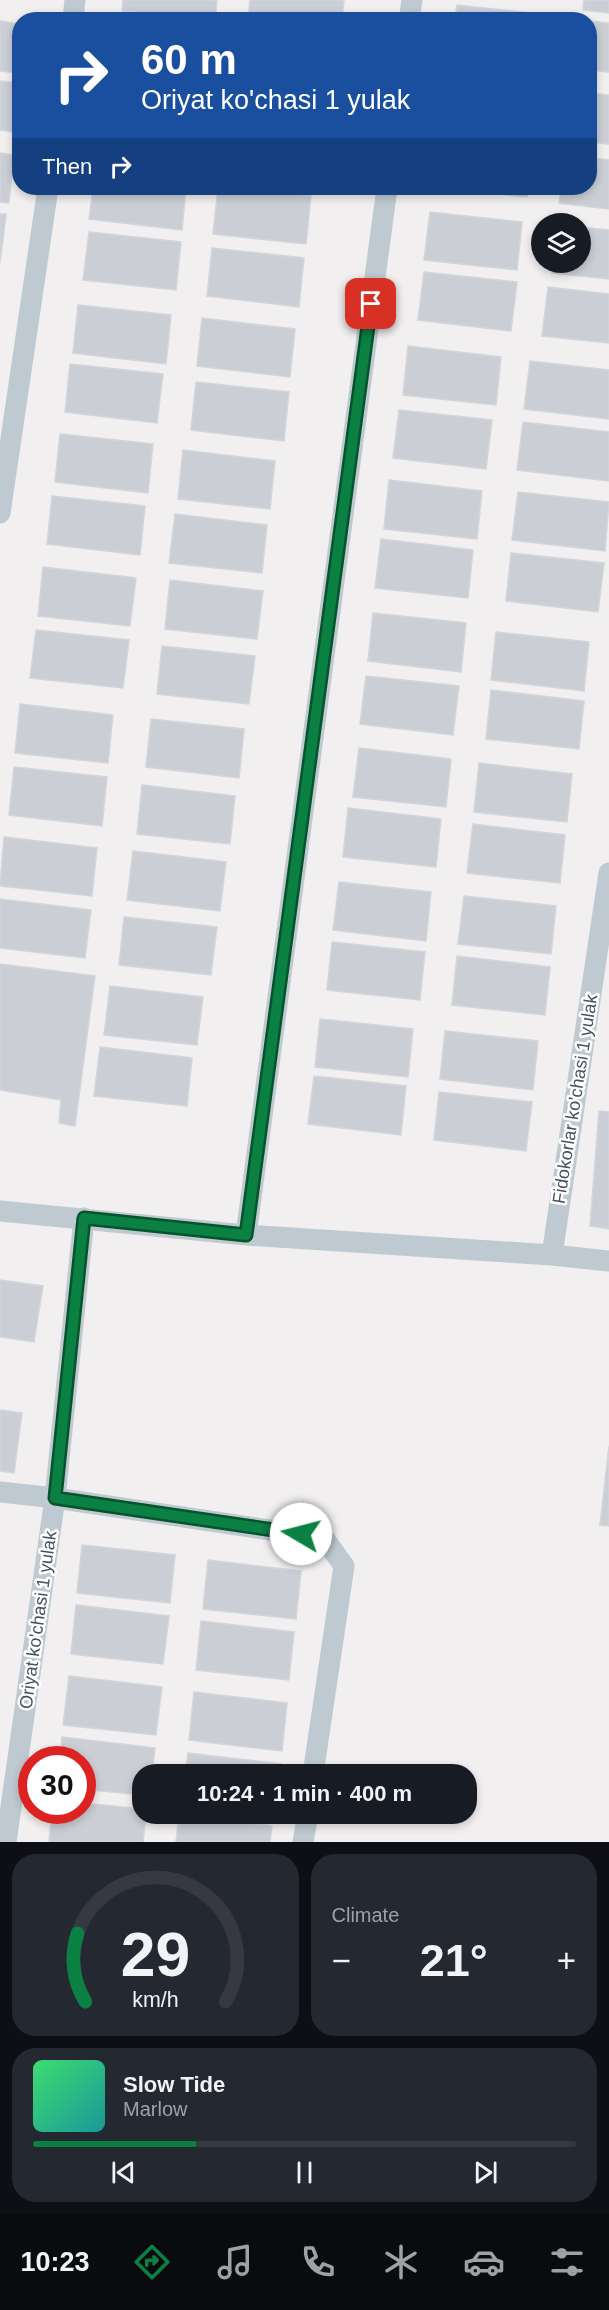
<!DOCTYPE html>
<meta charset="utf-8">
<style>
body{margin:0;font-family:Helvetica,sans-serif;background:#242831;color:#f1f3f6;height:100vh;display:flex;flex-direction:column;font-size:22px;white-space:nowrap}
*{box-sizing:border-box;margin:0}
p{font-size:20px;color:#9ea1a6}
.icon{flex:none;width:33px;height:33px;fill:none;stroke:currentColor;stroke-width:2;stroke-linecap:round;stroke-linejoin:round}
.map{position:relative;height:1842px;overflow:hidden}
.side{display:flex;flex-direction:column;gap:12px;padding:12px;background:#0d0f14;flex:1}
.side>*{flex:none}
.top-card{position:absolute;left:12px;top:12px;width:585px;height:183px;border-radius:24px;box-shadow:0 3px 9px #0003;background:#1a4fa0;color:#fff;overflow:hidden}
.buttons{position:absolute;left:531px;top:213px;display:grid;gap:12px}
.buttons a{display:grid;place-items:center;width:60px;height:60px;border-radius:50%;background:#171b24;box-shadow:0 3px 9px #0003;font-size:30px}
.speed{position:absolute;left:18px;top:1746px;display:flex;gap:12px;font-size:30px;font-weight:700;text-align:center}
.speed>*{display:grid;place-content:center;width:78px;height:78px;border-radius:50%;background:#171b24;box-shadow:0 3px 9px #0003;line-height:1}
.speed .limit{border:9px solid #d22;background:#fff;color:#111}
.pin{position:absolute;display:grid;place-items:center;width:51px;height:51px;color:#fff;margin:-26px;border-radius:12px;box-shadow:0 3px 9px #0006}
.me{position:absolute;width:66px;margin:-33px;rotate:278deg;stroke-linejoin:round;filter:drop-shadow(0 0 4px #0008)}
.turn{display:flex;align-items:center;gap:21px;height:126px;padding:0 30px;font-size:27px}
.turn .icon{width:78px;height:78px;stroke-width:2.5}
.turn b{display:block;font-size:42px;line-height:51px}
.then{display:flex;align-items:center;height:57px;padding:0 30px;background:#0003;gap:12px;font-size:22px}
.big{font-size:45px;font-weight:800;line-height:1.1}
.side .tile{flex:1;display:flex;flex-direction:column;justify-content:center;gap:9px;min-width:0;padding:0 21px;border-radius:24px;background:#242831}
.side .dial{align-items:center;gap:0}
.dial svg{height:156px;overflow:visible;fill:none;stroke:#363941;stroke-width:7;stroke-linecap:round;text-anchor:middle}
.dial text{fill:#f1f3f6;stroke:none}
.song{display:flex;align-items:center;gap:18px}
.cover{width:72px;height:72px;border-radius:9px;background:linear-gradient(135deg,hsl(140 70% 55%),hsl(180 70% 35%))}
.played{height:6px;border-radius:3px;background:linear-gradient(90deg,#0b8043 30%,#363941 30%)}
.keys{display:flex;justify-content:space-around;direction:ltr}
.heat{display:flex;justify-content:space-between;align-items:center;font-size:33px;direction:ltr}
.side .tiles{flex:1;display:grid;gap:12px;grid-template-columns:1fr 1fr}
.tile:last-child{grid-column:span 2}
.trip{position:absolute;left:132px;top:1764px;width:345px;height:60px;border-radius:24px;background:#171b24;box-shadow:0 3px 9px #0003;font-weight:800;line-height:60px;text-align:center}
.menu{display:flex;height:96px;justify-content:space-around;align-items:center;background:#090b0e;color:#9ea1a6}
.menu .icon{width:42px;height:42px}
.menu .active{color:#0b8043}
.menu b{font-size:27px;color:#f1f3f6}
.map>svg:first-child{display:block}
</style>
<div class="map">
<svg width="609" height="1842" viewBox="0 0 609 1842">
<rect width="100%" height="100%" fill="#f1efef"/>
<path fill="#cbced4" stroke="#d3d5db" stroke-width="1.5" d="M123,0H217L215,20H194L122,11Z
M250,0H344L342,20H248Z
M584,0H609V13L583,10Z
M457,5L550,15L549,20H455Z
M0,21L20,24V73L0,71Z
M590,21L609,23V72L590,70Z
M0,81L20,83L15,132L0,130Z
M590,93L609,95V144L590,142Z
M0,153L14,155L9,203L0,202Z
M590,158L609,160V209L559,203L561,188H590Z
M93,188H186L182,230L89,219Z
M218,188L311,196L306,244L213,234Z
M443,188H528L527,197Z
M430,212L522,222L517,270L424,260Z
M0,214H6L0,263Z
M580,227L609,230V279L552,273L553,262H580Z
M89,232L181,242L176,290L83,280Z
M212,248L304,258L299,307L207,296Z
M424,272L517,282L511,331L418,320Z
M548,287L609,294V343L542,336Z
M78,305L171,315L166,364L73,353Z
M202,318L295,329L290,377L197,366Z
M408,346L501,357L496,405L403,395Z
M530,361L609,370V419L524,409Z
M70,364L163,374L157,423L65,412Z
M196,382L289,392L284,441L191,430Z
M399,410L492,420L486,469L393,458Z
M523,422L609,432V481L517,470Z
M60,434L153,444L148,493L55,482Z
M183,450L275,461L270,509L178,499Z
M389,480L482,491L477,539L384,529Z
M518,492L609,502L605,551L512,540Z
M52,496L145,506L140,555L47,544Z
M175,514L267,525L262,573L169,563Z
M381,539L473,550L468,598L375,588Z
M511,553L604,563L598,612L506,601Z
M43,567L136,578L130,626L38,616Z
M170,580L263,591L257,639L165,629Z
M373,613L466,623L461,672L368,661Z
M36,630L129,640L123,688L30,678Z
M496,632L589,642L584,691L491,680Z
M162,646L255,656L249,704L157,694Z
M366,676L459,686L453,735L360,724Z
M491,690L584,701L579,749L486,739Z
M20,704L113,715L108,763L15,753Z
M151,719L244,729L239,778L146,767Z
M359,748L451,759L446,807L353,797Z
M479,763L572,774L567,822L474,812Z
M14,767L107,777L102,826L9,815Z
M142,785L235,796L230,844L137,834Z
M348,808L441,819L436,867L343,857Z
M473,824L565,835L560,883L467,873Z
M4,837L97,848L92,896L0,886Z
M133,851L226,862L220,911L127,900Z
M339,882L431,892L426,941L333,930Z
M464,896L556,906L551,954L458,944Z
M0,899L91,910L85,958L0,948Z
M124,917L217,927L211,975L119,965Z
M332,942L425,952L420,1000L327,990Z
M457,956L550,967L545,1015L452,1005Z
M0,964L95,976L75,1126L59,1123L61,1100L0,1090Z
M110,986L203,997L197,1045L104,1035Z
M320,1019L413,1029L408,1077L315,1067Z
M445,1031L538,1041L533,1090L440,1079Z
M100,1047L192,1058L187,1106L94,1096Z
M314,1076L406,1086L401,1135L308,1124Z
M439,1092L532,1102L526,1151L434,1140Z
M599,1111L609,1112V1229L590,1226Z
M0,1280L43,1286L34,1342L0,1337Z
M0,1410L22,1413L14,1473L0,1471Z
M609,1446V1526L600,1525Z
M82,1545L175,1555L170,1603L77,1593Z
M208,1560L301,1571L296,1619L203,1609Z
M76,1605L169,1616L163,1664L71,1654Z
M201,1621L294,1632L289,1680L196,1670Z
M69,1676L162,1687L156,1735L63,1725Z
M194,1692L287,1703L282,1751L189,1740Z
M62,1737L155,1748L152,1774H142V1795L82,1789V1760H60Z
M188,1753L281,1764L279,1774H185Z
M82,1803L142,1809V1814H146L143,1842H49L52,1810H82Z
M179,1815L272,1826L270,1842H176Z"/>
<g fill="none" stroke-linecap="round" stroke-linejoin="round">
<path stroke="#bfc9d1" stroke-width="21" d="M73,20L75,0
M409,20L412,0
M0,513L48,188
M0,1211L246,1235L552,1255L609,1261
M246,1235L387,188
M552,1255L609,873
M0,1492L55,1498L324,1538L344,1566L313,1774
M6,1842L55,1498L84,1218
M303,1842L308,1814"/>
</g>
<g fill="none" stroke-linecap="round" stroke-linejoin="round">
<g stroke="#07532c" stroke-width="15">
<path id="route" d="M301,1534L55,1498L84,1218L246,1235L371,304"/>
</g>
<use href="#route" stroke="#0b8043" stroke-width="10"/>
</g>
<g text-anchor="middle" stroke-width="5" stroke-linejoin="round" paint-order="stroke">
<g font-size="18" fill="#46525d" stroke="#fff">
<text transform="translate(575 1099) rotate(-81)" y="6">Fidokorlar ko'chasi 1 yulak</text>
<text transform="translate(38 1620) rotate(-82)" y="6">Oriyat ko'chasi 1 yulak</text>
</g>
</g>
</svg>
<div class="buttons">
<a><svg class="icon" aria-label="layers" viewBox="0 0 24 24"><path d="M12 4l9 5-9 5-9-5zM3 14l9 5 9-5"/></svg></a>
</div>
<div class="speed"><div class="limit">30</div></div>
<div class="pin" style="left:371px;top:304px;background:#d93025"><svg class="icon" aria-label="arrive" viewBox="0 0 24 24"><path d="M6 21V4h12l-3 4 3 4H6"/></svg></div>
<svg class="me" style="left:301px;top:1534px" viewBox="-20 -20 40 40"><circle r="19" fill="#fff"/><path d="M0-13L10 11 0 6-10 11z" fill="#0b8043"/></svg>
<div class="trip">10:24 · 1 min · 400 m</div>
<div class="top-card">
<div class="turn"><svg class="icon" aria-label="right" viewBox="0 0 24 24"><path d="M7 20v-9h11M14 6l5 5-5 5"/></svg><div><b>60 m</b>Oriyat ko'chasi 1 yulak</div></div>
<div class="then">Then<svg class="icon" aria-label="right" viewBox="0 0 24 24"><path d="M7 20v-9h11M14 6l5 5-5 5"/></svg></div>
</div>
</div>
<section class="side">
<div class="tiles">
<div class="tile dial"><svg viewBox="0 0 100 80">
<path d="M14 69A42 42 0 1 1 86 69"/>
<path d="M14 69A42 42 0 0 1 10 34" stroke="#0b8043"/>
<text x="50" y="56" font-size="32" font-weight="700">29</text>
<text x="50" y="72" font-size="11">km/h</text>
</svg></div>
<div class="tile"><p>Climate</p>
<div class="heat"><a>−</a><b class="big">21°</b><a>+</a></div>
</div>
<div class="tile">
<div class="song"><i class="cover"></i><div><b>Slow Tide</b><p>Marlow</p></div></div>
<div class="played"></div>
<div class="keys"><svg class="icon" aria-label="previous" viewBox="0 0 24 24"><path d="M18 5L8 12l10 7zM5 5v14"/></svg><svg class="icon" aria-label="pause" viewBox="0 0 24 24"><path d="M8 5v14M16 5v14"/></svg><svg class="icon" aria-label="next" viewBox="0 0 24 24"><path d="M6 5l10 7-10 7zM19 5v14"/></svg></div>
</div>
</div>
</section>
<nav class="menu">
<b>10:23</b>
<svg class="icon active" aria-label="directions" viewBox="0 0 24 24"><path d="M12 3l9 9-9 9-9-9zM9 14v-3h6M13 9l2 2-2 2"/></svg>
<svg class="icon" aria-label="music" viewBox="0 0 24 24"><path d="M9 18V5l10-2v13"/><circle cx="6" cy="18" r="3"/><circle cx="16" cy="16" r="3"/></svg>
<svg class="icon" aria-label="phone" viewBox="0 0 24 24"><path d="M5 4h4l2 5-3 2q2 4 5 5l2-3 5 2v4C11 20 4 13 5 4z"/></svg>
<svg class="icon" aria-label="climate" viewBox="0 0 24 24"><path d="M12 3v18M4 7l16 10M4 17L20 7"/></svg>
<svg class="icon" aria-label="car" viewBox="0 0 24 24"><path d="M5 17H2v-5l4-1 3-4h7l3 4 3 1v5h-3M9 17h6M6 11h13"/><circle cx="7" cy="17" r="2"/><circle cx="17" cy="17" r="2"/></svg>
<svg class="icon" aria-label="filters" viewBox="0 0 24 24"><path d="M4 7h16M4 17h16"/><circle cx="9" cy="7" r="2"/><circle cx="15" cy="17" r="2"/></svg>
</nav>
